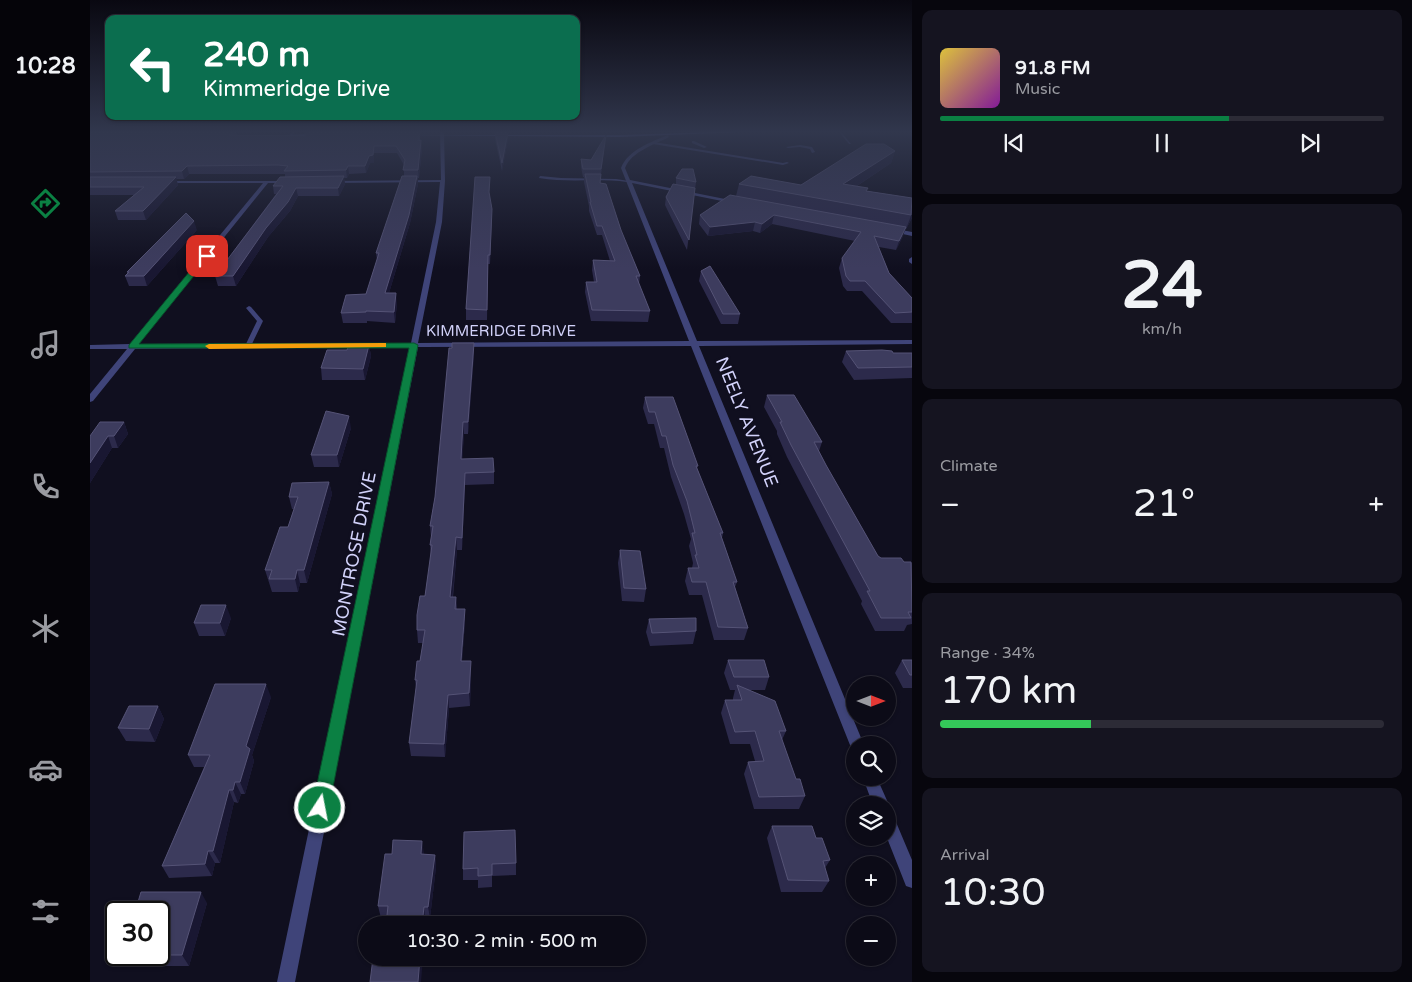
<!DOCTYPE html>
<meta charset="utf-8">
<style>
body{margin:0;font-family:"Varela Round",sans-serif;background:#151420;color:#f1f3f6;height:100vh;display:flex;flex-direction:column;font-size:19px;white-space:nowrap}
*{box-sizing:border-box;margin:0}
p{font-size:16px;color:#9a9ba1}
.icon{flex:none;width:28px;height:28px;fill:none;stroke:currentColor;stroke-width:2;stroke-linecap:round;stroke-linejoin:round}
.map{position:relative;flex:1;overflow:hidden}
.drawer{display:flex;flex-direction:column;gap:10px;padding:10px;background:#07060d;width:500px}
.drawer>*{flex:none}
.hud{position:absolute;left:15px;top:15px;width:475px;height:105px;border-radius:10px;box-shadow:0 1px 4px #0004,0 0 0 1px #2c2b36;background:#0b6e4f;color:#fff;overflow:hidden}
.needle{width:32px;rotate:90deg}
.buttons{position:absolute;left:756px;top:676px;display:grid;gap:10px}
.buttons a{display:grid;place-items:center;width:50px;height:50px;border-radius:50%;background:#0c0b17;box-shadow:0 1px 4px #0004,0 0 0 1px #2c2b36;font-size:25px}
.speed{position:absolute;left:15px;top:901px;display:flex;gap:10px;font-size:25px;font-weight:700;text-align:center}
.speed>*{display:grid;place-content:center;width:65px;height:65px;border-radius:50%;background:#0c0b17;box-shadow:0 1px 4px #0004,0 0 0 1px #2c2b36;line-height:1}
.speed .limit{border:2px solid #111;border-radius:8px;background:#fff;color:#111}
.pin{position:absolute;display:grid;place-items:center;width:42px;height:42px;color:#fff;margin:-21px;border-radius:10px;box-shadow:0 2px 8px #0006}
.me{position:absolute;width:55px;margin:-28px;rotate:11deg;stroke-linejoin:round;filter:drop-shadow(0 0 4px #0008)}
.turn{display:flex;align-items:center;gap:18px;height:105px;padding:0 15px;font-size:22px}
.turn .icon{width:65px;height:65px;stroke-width:2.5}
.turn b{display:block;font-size:35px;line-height:42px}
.big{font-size:38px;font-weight:600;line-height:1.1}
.drawer .card{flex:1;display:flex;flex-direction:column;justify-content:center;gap:8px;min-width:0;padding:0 18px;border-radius:10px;background:#151420}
.drawer .dial{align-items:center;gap:0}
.dial b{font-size:65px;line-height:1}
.song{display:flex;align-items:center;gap:15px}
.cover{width:60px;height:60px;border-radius:8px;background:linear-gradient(135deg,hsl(50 70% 55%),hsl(290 70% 35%))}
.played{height:5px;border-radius:2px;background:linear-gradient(90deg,#0b8043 65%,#2c2b36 65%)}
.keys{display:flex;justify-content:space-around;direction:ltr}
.heat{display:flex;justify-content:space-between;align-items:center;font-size:28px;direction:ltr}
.charge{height:8px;border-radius:4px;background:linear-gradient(90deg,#34c759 34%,#2c2b36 0)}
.trip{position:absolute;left:268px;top:916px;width:288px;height:50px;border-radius:25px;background:#0c0b17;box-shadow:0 1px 4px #0004,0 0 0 1px #2c2b36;font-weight:600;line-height:50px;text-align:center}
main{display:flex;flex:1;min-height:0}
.menu{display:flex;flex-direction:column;width:90px;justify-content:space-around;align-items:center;background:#050409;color:#9a9ba1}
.menu .icon{width:35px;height:35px}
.menu .active{color:#0b8043}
.menu b{font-size:22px;color:#f1f3f6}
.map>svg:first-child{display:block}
</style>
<main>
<nav class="menu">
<b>10:28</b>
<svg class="icon active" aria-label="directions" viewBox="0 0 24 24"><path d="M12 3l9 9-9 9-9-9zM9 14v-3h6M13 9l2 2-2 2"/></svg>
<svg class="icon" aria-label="music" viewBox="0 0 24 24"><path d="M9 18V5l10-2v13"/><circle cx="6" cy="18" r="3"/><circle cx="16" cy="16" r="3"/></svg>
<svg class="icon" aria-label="phone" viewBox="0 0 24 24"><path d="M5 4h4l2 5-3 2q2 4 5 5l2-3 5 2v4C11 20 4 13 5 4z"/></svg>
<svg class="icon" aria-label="climate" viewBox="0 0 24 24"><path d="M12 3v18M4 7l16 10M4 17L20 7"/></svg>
<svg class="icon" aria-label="car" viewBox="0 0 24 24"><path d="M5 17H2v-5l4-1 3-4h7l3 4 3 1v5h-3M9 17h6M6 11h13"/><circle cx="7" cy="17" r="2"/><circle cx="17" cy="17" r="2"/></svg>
<svg class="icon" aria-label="filters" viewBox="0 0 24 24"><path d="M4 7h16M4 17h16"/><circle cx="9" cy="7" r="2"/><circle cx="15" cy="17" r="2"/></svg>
</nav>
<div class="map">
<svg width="822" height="982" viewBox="0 0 822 982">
<rect width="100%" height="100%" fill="#100f1f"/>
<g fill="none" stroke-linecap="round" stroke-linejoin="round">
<path fill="#3f4479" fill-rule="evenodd" d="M749,132H751L761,144H759Z
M602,141H604L617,147L614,148L602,143Z
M564,142L693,163L697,162L699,163L693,165L563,144Z
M710,145L722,147L725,152L722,153L720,149L710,147L698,148L696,147Z
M450,176L471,178L526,179L539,181L537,182C508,178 478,183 449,178Z
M159,306L161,307L173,321L161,346L158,348L155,346L167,321L156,308Z"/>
<path fill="#3f4479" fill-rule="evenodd" d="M201,132H205L201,137H199Z
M350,132H354L355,181L352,222L328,343L599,341L531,168C538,150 561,142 578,135L579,137C564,145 542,151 535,168L540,180L650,202L647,204L542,183L607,341L822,340V344L609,346L774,745H765V751L762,749L760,745L601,346L328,347L205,982H187L320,347L45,349L3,401L0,402V394L37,349H0V345L40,344L173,183H72L74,181H200L202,182L200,183H178L48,344L321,343L346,222L350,182L242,183L240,182L242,181L351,180Z
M801,228L822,232V236L799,231V229Z
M822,257V264L819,262V259Z
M773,778H787L799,805L798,808V805H783Z
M798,813L803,815L822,860V888L816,886L797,838Z"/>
<path fill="#7380ef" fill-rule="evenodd" d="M625,132H651L529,137L316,135H529Z
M228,134L229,136H193L195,135Z"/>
</g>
<path fill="#2c2a4b" d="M0,132H163L160,133H146L147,135L215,136L221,132H330V140H331L332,148L329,178H328V184L320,223L299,293L307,303L305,323L277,321V323H253L251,313L276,294L287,260L286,253L314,176V165L307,153H284V163H280L276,173L259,174L257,178H254L255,184L249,196H208L200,211L178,237L146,286H128L125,276L186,194H184L183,186L195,177V174H99L94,179H86L88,185L56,220H28L25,211L44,195H0Z
M404,132H419V133H418V139L412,171L405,139V133H404Z
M515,142L510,183L550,276L549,284L560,311L558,322L501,321L495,292L496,282H504L502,270L503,260L520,261L512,235H507L499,211V206L494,182V177H493L491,167V159L501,160Z
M805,151L801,163L767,186L777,191L822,198V218L816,229H815L813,236L806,250L789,247L799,273L822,298V323H801L772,291H757L753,286L749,268L752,258L765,241L682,224L670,233L663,231L618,236L609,224L610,215L646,196L649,184L711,185Z
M400,177L399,194L402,218L400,264H398L397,320H376V309Z
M586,178L606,182L597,250L575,205L576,197L586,185Z
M107,230L57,286H39L35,276L37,274V272Z
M611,271L650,314L648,324H631L609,281Z
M279,345L281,356L275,380H232L231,368L257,350Z
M756,351L803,353H822V378L764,380L752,362Z
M384,354L378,434H374L372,459L404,472V484L375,485L372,550H367L363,597H366L367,609H375V622L372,661L381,674L380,706L359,708L355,757L321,756L319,743L326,688L325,680L330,661L333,643H328L327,630L335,596L341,557L340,545L341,537L340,526L345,497Z
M677,395L732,442L729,451L736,465L788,556L791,558L814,562L822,563V624L817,625L814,631H785L771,604L772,601L697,457L687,434V431L674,407Z
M555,397L608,466L607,468L633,533L632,538L647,582L645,587L658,628L654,640H624L612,595H599L595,581L598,568H602L603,563L599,546L601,539L594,514L581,477L574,448H570L564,424H558L553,408Z
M34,422L38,434L28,448H22L0,483V436Z
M261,428L249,467H224L221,455Z
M239,482L242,494L217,583H210L208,592H182L175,570L198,527L204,509H202L199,497Z
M530,550L556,589L554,602L532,601L528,563Z
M141,618L135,636H109L104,623Z
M559,619L606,631L603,644L560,646L556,632Z
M638,660L679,677L675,690H658L696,731L692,740L706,779L715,796L709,809H664L654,774L658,762L665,761L660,744H640L631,713L635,700H643V698L645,690H640L634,673Z
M812,660H822V688H813L805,673Z
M181,697L162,755L164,761L155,794H151L148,803L144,802L130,863H125L122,876L79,878L72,866L114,767H104L98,755Z
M68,706L74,719L65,742L36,741L28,728Z
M682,826L726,838L740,860L735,868L739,881L732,892H691L677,838Z
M374,832L426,863V875L402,876V887L388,888V880H373V869Z
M334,853L333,854L345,855L346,867L340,918H335V925H296L297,918H291L288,906Z
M117,903L99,966H73L65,955H69V912Z
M26,926V949L21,942Z"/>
<path fill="#191732" d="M418,132V139L412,171V163Z
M331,140L332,148L329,178L328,170Z
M284,146V163H280L276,173L275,166Z
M805,151L801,163L750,197L753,184Z
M97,166L99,174L94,179L92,171Z
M258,166L259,174L257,178L256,170Z
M254,176L255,184L249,196L248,188Z
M327,176L328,184L320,223L296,303L295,293Z
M86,177L88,185L56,220L53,211Z
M206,188L208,196L200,211L178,237L146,286L143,276L176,228Z
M822,213V218L816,229Z
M684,215L682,224L670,233L672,224Z
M104,221L107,230L57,286L54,276Z
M665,222L663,231L618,236L620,227Z
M816,227L813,236L806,250L809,241Z
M306,293L307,303L305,323L304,312Z
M384,343V354L378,434V422Z
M279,345L281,356L275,380L273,369Z
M259,416L261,428L249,467L247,455Z
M34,422L38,434L28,448L24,436Z
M373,422L374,434L372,471L371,459Z
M18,436L22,448L0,483V463Z
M375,473V485L372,550V538Z
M239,482L242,494L217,583L214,570Z
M366,537L367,550L361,610L360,597Z
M207,570L210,583L208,592L205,579Z
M136,605L141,618L135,636L130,623Z
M375,609V622L371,674V661Z
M381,661V674L380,706L379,693Z
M176,684L181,697L162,755L164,761L155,794L150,782L156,746Z
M358,695L359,708L355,757L354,744Z
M68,706L74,719L65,742L59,729Z
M145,782L151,794L148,803L143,790Z
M139,790L144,802L130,863L123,851Z
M332,841L334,853L333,866L331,854Z
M118,851L125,863L122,876L115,864Z
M345,855L346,867L340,918L338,907Z
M111,892L117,903L99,966L92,955Z
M334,907L335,918V925H332Z
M330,958H333L331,982H328Z"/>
<path fill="#3d3c5e" stroke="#555376" d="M0,132H146L139,135L215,136L217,132H329V141L331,140L328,170H313L315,160L306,146H284L283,155L279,156L275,166H258L256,170L194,171L198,166L188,165L97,166L92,171L0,172Z
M405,132H418L412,163Z
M516,135L511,169H493L491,159L501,160Z
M776,144H794L805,151L753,184L778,188L776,191L822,198L821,215L649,184L661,176L711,185Z
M592,169H603L606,182L586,178Z
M495,174H511L510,183L516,184L531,230L550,276H546L560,311L502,310L496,282H507L503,260L525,261L512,226H507L500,202H501Z
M254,176L248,188H206L198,202L176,228L143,276H125L193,186H183L190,177Z
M312,176H327L319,215L295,293H306L304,312L276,311V312L251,313L256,295L276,294L289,253H286Z
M0,177H86L53,211H25L54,187H0Z
M385,177H400L399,192L402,209L400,255H398L397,310L376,309Z
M583,184L605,188L599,240L576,197Z
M640,195L816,227L809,241L784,236L799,273L822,298V312L805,313L775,281H760L756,276L752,258L771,232L684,215L672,224L665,222L620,227L610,215Z
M96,213L104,221L54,276H35L39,272H37Z
M620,266L650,314H633L611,271Z
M362,343H384L378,422H373L371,459L403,458L404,472L375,473L372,538L366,537L360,597H366L365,609H375L371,661H381L379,693L358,695L354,744L319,743L327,680H325L327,661H330L335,630H327V615L330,596H335L342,545H340L343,526H340L345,497L359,348H362Z
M259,345H279L273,369L231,368L237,350H257Z
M792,350L802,351L803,353H822V367L768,368L756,351Z
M677,395H704L732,442H724L736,465L788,556L791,558H811L814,562H821L822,612H818L821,618H791L777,591H780L701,445L690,422H692Z
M555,397H583L608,466H606L633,533H630L647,582H643L658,628L628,627L616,582H602L598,568H609L605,555H607L602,533H605L597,501L583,465L576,436H572L565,412H559Z
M236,411L259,416L247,455H221Z
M10,422H34L24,436H18L0,463V436Z
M239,482L214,570H207L205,579H179L182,570H175L190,527H198L208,497H199L202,483Z
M530,550L550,551L556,589L534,588Z
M111,605H136L130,623H104Z
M606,618V631L562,633L559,619Z
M638,660H674L679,677H644Z
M812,660H822V675H820Z
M125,684H176L156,746L160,749L150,782H145L143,790H139L123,851H118L115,864L72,866L120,755H98Z
M647,685L685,701L696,731H689L706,779H710L715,796L669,797L658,762L674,761L665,731L645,732L635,700H652Z
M39,706H68L59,729L28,728Z
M682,826H722L726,838H732L740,860L733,861L739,881L698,880Z
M425,830L426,863L402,864V875L388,876V868L373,869L374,832Z
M303,840L332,841L331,854L345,855L338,907H334L332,925H296L298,906H288L295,854H302Z
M51,892H111L92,955H69V944L70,941H69V912H45Z
M26,926V942H21Z
M283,958H330L328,982H280Z"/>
<linearGradient id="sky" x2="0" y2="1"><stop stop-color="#090811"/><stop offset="0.49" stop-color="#31374d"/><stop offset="1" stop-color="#31374d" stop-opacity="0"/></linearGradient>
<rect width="822" height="269" fill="url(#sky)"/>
<path fill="#0b8043" stroke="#07532c" d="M114,254L120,256L49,344L324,343L328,345L239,808L237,814L230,817L224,814L222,808L319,348H39V345Z"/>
<path fill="#f59e0b" d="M293,343H296V347L119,349L115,346L119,344Z"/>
<g text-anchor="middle" stroke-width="5" stroke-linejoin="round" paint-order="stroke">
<g font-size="15" fill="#d2d2fa" stroke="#100f1f">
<text x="411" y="336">KIMMERIDGE DRIVE</text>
</g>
<g font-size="18" fill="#d2d2fa" stroke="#100f1f">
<text transform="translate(657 422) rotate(68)" y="6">NEELY AVENUE</text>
<text transform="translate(264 554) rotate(-79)" y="6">MONTROSE DRIVE</text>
</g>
</g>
</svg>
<div class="buttons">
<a><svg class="needle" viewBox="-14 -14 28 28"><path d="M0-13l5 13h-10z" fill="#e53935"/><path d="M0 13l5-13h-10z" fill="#9a9ba1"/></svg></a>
<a><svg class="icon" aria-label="search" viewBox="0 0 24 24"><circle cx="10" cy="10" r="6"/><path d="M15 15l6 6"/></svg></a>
<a><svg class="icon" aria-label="layers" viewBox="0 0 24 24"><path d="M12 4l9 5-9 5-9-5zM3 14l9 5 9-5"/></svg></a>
<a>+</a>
<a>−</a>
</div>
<div class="speed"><div class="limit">30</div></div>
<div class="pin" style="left:117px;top:256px;background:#d93025"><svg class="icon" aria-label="arrive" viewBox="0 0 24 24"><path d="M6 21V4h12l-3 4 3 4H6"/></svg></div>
<svg class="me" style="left:230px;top:808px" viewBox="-20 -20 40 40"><circle r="17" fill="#0b8043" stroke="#fff" stroke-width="3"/><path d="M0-11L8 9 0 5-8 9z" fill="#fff"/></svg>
<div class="trip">10:30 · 2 min · 500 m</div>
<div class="hud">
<div class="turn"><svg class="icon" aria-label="left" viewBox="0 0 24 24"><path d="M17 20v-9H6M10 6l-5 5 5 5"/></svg><div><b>240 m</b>Kimmeridge Drive</div></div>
</div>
</div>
<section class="drawer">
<div class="card">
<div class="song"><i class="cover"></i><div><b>91.8 FM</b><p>Music</p></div></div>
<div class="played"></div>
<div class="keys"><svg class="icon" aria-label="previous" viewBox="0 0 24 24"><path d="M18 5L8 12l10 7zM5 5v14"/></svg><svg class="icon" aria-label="pause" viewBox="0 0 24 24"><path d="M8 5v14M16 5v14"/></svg><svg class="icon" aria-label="next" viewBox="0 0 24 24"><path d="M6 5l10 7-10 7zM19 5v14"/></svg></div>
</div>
<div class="card dial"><b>24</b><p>km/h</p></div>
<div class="card"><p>Climate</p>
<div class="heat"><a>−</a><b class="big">21°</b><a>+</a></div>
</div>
<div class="card"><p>Range · 34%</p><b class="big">170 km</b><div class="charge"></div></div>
<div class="card"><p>Arrival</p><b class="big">10:30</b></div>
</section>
</main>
